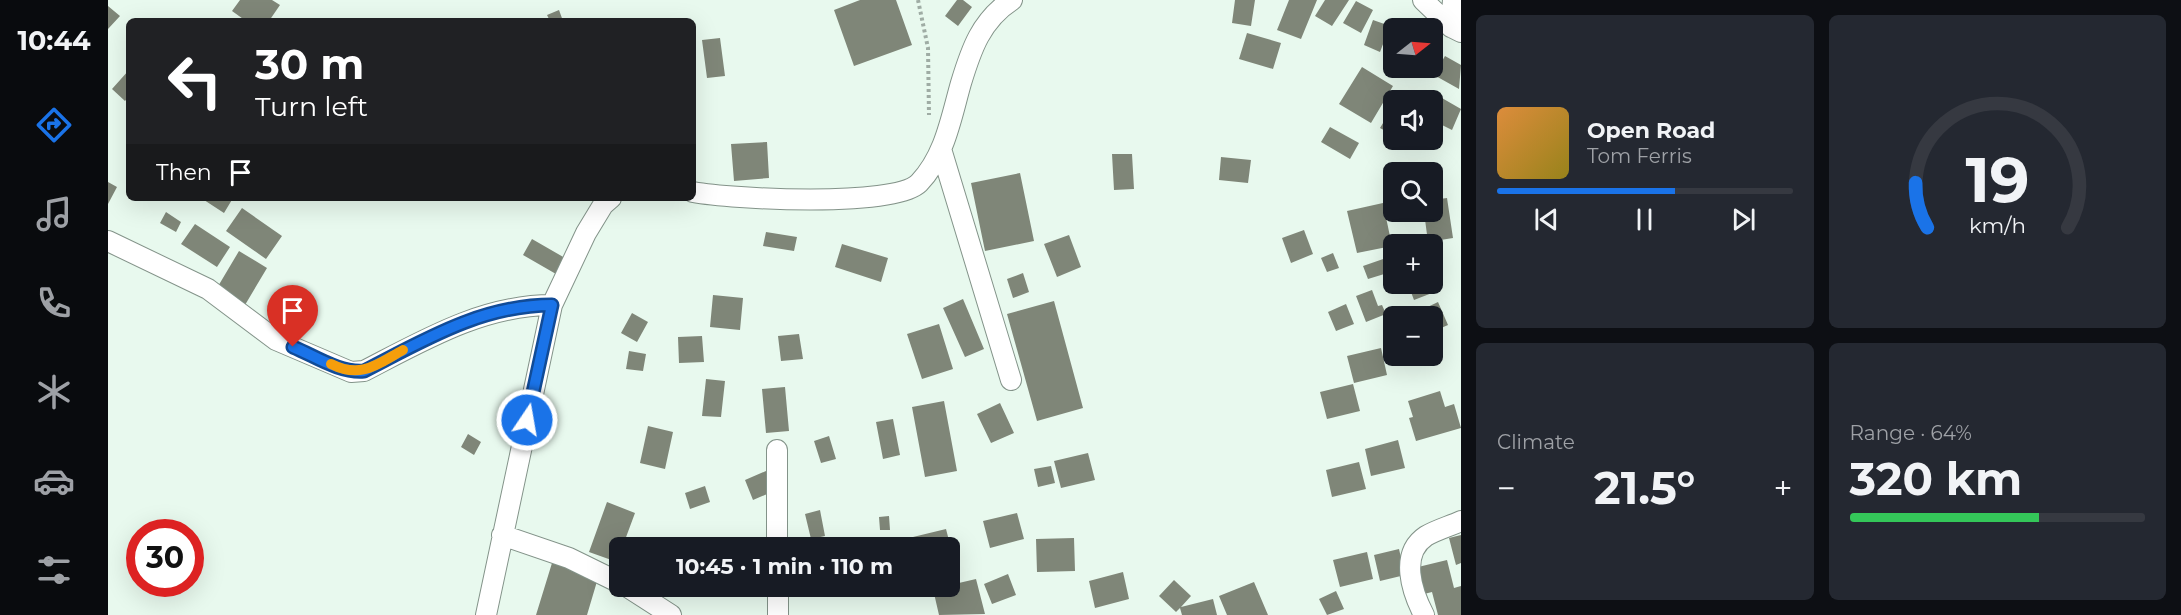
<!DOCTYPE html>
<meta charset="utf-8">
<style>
body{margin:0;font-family:Montserrat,sans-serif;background:#242831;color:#f1f3f6;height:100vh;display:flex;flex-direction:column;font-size:22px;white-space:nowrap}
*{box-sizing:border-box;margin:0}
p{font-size:20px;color:#9ea1a6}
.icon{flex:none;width:33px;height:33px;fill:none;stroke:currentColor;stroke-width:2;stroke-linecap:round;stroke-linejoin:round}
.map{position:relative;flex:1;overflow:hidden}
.side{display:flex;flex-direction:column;gap:15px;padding:15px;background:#0d0f14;width:720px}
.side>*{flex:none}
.guide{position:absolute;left:18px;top:18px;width:570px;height:183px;border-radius:9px;box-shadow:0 6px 24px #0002;background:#202124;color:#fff;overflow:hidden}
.needle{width:39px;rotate:73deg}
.buttons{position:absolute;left:1275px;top:18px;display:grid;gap:12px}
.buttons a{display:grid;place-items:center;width:60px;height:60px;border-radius:9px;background:#171b24;box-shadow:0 6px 24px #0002;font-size:30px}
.speed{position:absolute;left:18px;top:519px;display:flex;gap:12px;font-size:30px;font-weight:700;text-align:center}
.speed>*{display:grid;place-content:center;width:78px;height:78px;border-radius:50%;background:#171b24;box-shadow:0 6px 24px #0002;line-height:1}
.speed .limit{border:9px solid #d22;background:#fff;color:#111}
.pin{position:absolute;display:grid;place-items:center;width:51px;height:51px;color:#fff;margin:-62px -26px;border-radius:50% 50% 50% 0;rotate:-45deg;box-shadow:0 0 6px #0007}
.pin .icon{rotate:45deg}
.me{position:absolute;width:66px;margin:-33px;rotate:12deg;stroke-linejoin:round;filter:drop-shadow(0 0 4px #0008)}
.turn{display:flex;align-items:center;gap:21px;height:126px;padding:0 30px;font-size:27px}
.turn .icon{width:78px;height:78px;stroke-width:2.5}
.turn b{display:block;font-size:42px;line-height:51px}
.then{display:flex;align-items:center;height:57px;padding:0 30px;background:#0003;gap:12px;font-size:22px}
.big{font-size:45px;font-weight:700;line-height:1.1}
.side .tile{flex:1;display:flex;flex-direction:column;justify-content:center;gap:9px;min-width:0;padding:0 21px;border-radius:9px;background:#242831}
.side .dial{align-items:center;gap:0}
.dial svg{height:156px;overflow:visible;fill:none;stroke:#363941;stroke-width:7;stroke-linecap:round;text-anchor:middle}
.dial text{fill:#f1f3f6;stroke:none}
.song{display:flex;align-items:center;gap:18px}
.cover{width:72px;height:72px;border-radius:9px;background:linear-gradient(135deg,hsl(30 70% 55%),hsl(50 70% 35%))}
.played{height:6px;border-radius:3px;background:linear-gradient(90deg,#1a73e8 60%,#363941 60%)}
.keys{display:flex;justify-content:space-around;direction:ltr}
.heat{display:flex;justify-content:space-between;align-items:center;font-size:33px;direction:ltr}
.charge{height:9px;border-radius:4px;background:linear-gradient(90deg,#34c759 64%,#363941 0)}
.side .tiles{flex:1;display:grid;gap:15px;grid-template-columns:repeat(2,1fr)}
.trip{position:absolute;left:501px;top:537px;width:351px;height:60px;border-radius:9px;background:#171b24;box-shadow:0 6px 24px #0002;font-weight:700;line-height:60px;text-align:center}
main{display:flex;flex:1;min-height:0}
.menu{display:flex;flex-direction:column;width:108px;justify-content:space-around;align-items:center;background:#090b0e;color:#9ea1a6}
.menu .icon{width:42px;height:42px}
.menu .current{color:#1a73e8}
.menu b{font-size:27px;color:#f1f3f6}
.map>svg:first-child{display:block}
</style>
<main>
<nav class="menu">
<b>10:44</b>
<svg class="icon current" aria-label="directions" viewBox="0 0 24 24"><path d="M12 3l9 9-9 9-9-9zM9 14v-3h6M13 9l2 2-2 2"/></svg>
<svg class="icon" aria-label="music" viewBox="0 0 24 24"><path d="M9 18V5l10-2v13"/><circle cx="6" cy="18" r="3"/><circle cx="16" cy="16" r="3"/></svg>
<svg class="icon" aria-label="phone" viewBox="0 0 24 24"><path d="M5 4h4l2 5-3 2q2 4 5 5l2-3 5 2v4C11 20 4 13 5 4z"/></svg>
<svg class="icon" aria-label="climate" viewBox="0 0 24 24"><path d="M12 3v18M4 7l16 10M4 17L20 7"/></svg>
<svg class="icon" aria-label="car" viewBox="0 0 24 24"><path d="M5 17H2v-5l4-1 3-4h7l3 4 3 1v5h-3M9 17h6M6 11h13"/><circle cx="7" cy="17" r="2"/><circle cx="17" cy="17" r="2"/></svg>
<svg class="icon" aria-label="filters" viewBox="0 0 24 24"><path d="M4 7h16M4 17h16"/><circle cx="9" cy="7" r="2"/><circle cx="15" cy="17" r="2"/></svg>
</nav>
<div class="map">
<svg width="1353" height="615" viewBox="0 0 1353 615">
<rect width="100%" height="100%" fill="#e8f9ee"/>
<path fill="#7f8678" d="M132,0H164L172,5L161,21H138L124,11Z
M752,0H788L804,45L746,66L726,10Z
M849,0H855L864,7L850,26L837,16Z
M1127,0H1147L1143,26L1124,23Z
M1181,0H1209L1193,39L1169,30Z
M1217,0H1241L1224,26L1207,16Z
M1248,1L1265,10L1253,33L1235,23Z
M0,6L12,16L0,29Z
M451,10L455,21H442L439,15Z
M1265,20L1282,26L1272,52L1256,45Z
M1139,33L1173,43L1165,69L1131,59Z
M612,38L617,76L599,78L594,40Z
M1337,56L1353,65L1351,89L1326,75Z
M1254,67L1285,86L1263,123L1231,104Z
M21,70V96L17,101L4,89Z
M1320,90L1353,109L1344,130L1324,120V100H1315Z
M1286,105V130L1283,134L1272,128Z
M1222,127L1251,143L1242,159L1213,142Z
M659,142L661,178L626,181L623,144Z
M1004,154H1024L1026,189L1006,190Z
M1113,157L1143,160L1140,183L1111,180Z
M912,173L926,241L877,251L863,183Z
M0,182L9,187L0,204Z
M93,198H125L116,213Z
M1339,198L1345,238L1320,242L1316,212H1324V200Z
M1275,203L1284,246L1249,253L1239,211Z
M134,208L174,236L158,259L118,231Z
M58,212L73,222L68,232L52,223Z
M87,224L122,247L109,267L73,244Z
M1196,230L1205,254L1183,263L1174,238Z
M658,232L689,237L686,251L655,246Z
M961,235L973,267L949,277L936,244Z
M424,239L457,258L448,274L415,255Z
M734,244L780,258L773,282L727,267Z
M131,251L159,268L137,305L109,288Z
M1225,253L1231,268L1219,272L1213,258Z
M1281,257L1286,271L1260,279L1255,266Z
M915,273L921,292L905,298L899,279Z
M1300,284H1320L1324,293L1306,300Z
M1264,290L1270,306L1274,305L1278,314L1258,322L1248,296Z
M605,295L635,298L632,330L602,327Z
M855,299L876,349L857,357L835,308Z
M946,301L975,408L929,421L899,314Z
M1330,302L1340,325L1324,332V316H1306L1305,314Z
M1238,304L1246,324L1228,331L1220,312Z
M524,313L540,322L529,342L513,333Z
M831,324L845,369L814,379L799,334Z
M691,334L695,359L673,361L670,336Z
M594,336L596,362L571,363L570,337Z
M1273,348L1279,375L1246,383L1239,356Z
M521,351L538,354L535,371L518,369Z
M598,379L617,381L613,417L594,416Z
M1245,384L1252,411L1219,419L1212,392Z
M677,387L681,431L658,433L654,389Z
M1332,391L1337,407L1346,404L1353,428L1308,441L1301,418L1305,417L1300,401Z
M836,401L849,471L817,477L804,407Z
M892,403L906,433L883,443L869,414Z
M785,419L792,455L775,459L768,422Z
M540,426L565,432L557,469L532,463Z
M360,434L373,442L366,455L353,447Z
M721,436L728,459L713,463L706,441Z
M1290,440L1297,468L1263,476L1257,449Z
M980,453L987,480L953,488L946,461Z
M1251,462L1258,489L1224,497L1218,470Z
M943,466L947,483L930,487L926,469Z
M658,471L666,491L645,500L637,480Z
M597,486L602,502L582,509L577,493Z
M499,502L527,513L514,548H512L509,562L481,552Z
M712,510L717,536L703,539L697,514Z
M909,513L916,539L882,548L875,521Z
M781,516L782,530H772L771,517Z
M838,529L845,556L842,557V548H808L805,537Z
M1353,535V563L1348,565L1341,538Z
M966,538L967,571L929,572L928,539Z
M714,541L715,548H687V546Z
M1291,549L1297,575L1272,581L1266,555Z
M1259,552L1265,579L1232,587L1225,560Z
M1339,560L1346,588L1353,586V615H1330L1324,592L1312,595L1306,568Z
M444,563L490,578L479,615H428Z
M1015,572L1021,599L987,608L981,581Z
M900,574L908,595L884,604L876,584Z
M868,579L877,614L831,615L825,589Z
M1066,580L1083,596L1073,607L1105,599L1109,615H1074L1072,608L1068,612L1051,596Z
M1146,582L1160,615H1119L1111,596Z
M724,586H768L769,592L725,597Z
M1228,591L1236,609L1219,615L1211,599Z"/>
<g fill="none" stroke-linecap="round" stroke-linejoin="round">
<g stroke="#839389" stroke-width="22">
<path id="minor" d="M1315,0L1343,27L1353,32
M1343,27L1345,0
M833,149L903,380
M585,192C622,199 786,208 811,183C837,156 843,118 853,83C863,50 873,20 904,0
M0,241L100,289L168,340L243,372L256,371C316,340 375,305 444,305
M669,450V548
M394,535L461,558L512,583
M518,586L563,615
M378,615L444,305L478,233L495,205L503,198
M670,615V586
M1316,615C1304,592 1291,554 1318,536C1328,530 1342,526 1353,521"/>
</g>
<path stroke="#9faca4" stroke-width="4" stroke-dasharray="3 3" stroke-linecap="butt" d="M810,0L820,48L821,115"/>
<use href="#minor" stroke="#fff" stroke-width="20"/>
</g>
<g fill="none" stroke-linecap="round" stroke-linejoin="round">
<g stroke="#114b97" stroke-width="15">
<path id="route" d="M185,347C207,356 231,373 256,371C316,340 374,305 444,305L419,420"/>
</g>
<use href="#route" stroke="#1a73e8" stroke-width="10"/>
<path stroke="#f59e0b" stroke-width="10" d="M223,364C253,379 268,365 295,350"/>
</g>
</svg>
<div class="buttons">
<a><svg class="needle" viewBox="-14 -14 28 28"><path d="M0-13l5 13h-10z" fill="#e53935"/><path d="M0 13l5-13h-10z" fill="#9ea1a6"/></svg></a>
<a><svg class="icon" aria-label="sound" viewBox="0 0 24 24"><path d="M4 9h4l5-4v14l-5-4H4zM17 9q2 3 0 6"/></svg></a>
<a><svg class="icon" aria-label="search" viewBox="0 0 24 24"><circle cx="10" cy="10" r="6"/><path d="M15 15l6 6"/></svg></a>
<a>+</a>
<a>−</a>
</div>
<div class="speed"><div class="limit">30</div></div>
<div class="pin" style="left:185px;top:347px;background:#d93025"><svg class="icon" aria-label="arrive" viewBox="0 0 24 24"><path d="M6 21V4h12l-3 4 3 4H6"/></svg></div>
<svg class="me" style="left:419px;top:420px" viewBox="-20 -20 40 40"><circle r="17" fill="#1a73e8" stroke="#fff" stroke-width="3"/><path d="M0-11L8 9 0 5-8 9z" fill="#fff"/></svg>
<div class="trip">10:45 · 1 min · 110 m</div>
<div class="guide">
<div class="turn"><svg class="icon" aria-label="left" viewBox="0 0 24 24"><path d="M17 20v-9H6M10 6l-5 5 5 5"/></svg><div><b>30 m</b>Turn left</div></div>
<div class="then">Then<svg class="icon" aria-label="arrive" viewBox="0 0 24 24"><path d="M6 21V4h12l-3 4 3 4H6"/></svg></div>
</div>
</div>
<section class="side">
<div class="tiles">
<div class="tile">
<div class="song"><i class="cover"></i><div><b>Open Road</b><p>Tom Ferris</p></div></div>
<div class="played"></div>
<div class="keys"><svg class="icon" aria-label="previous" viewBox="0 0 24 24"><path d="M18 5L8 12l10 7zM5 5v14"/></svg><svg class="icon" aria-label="pause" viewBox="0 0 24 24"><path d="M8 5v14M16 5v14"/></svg><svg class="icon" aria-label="next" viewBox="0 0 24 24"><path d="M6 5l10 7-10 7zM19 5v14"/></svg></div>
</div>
<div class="tile dial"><svg viewBox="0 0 100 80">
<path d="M14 69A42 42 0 1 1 86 69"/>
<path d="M14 69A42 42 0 0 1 8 46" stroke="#1a73e8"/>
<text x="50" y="56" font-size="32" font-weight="700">19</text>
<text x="50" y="72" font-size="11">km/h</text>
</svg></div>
<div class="tile"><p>Climate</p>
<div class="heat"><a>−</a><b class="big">21.5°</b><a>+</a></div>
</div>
<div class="tile"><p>Range · 64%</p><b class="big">320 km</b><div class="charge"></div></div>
</div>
</section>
</main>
